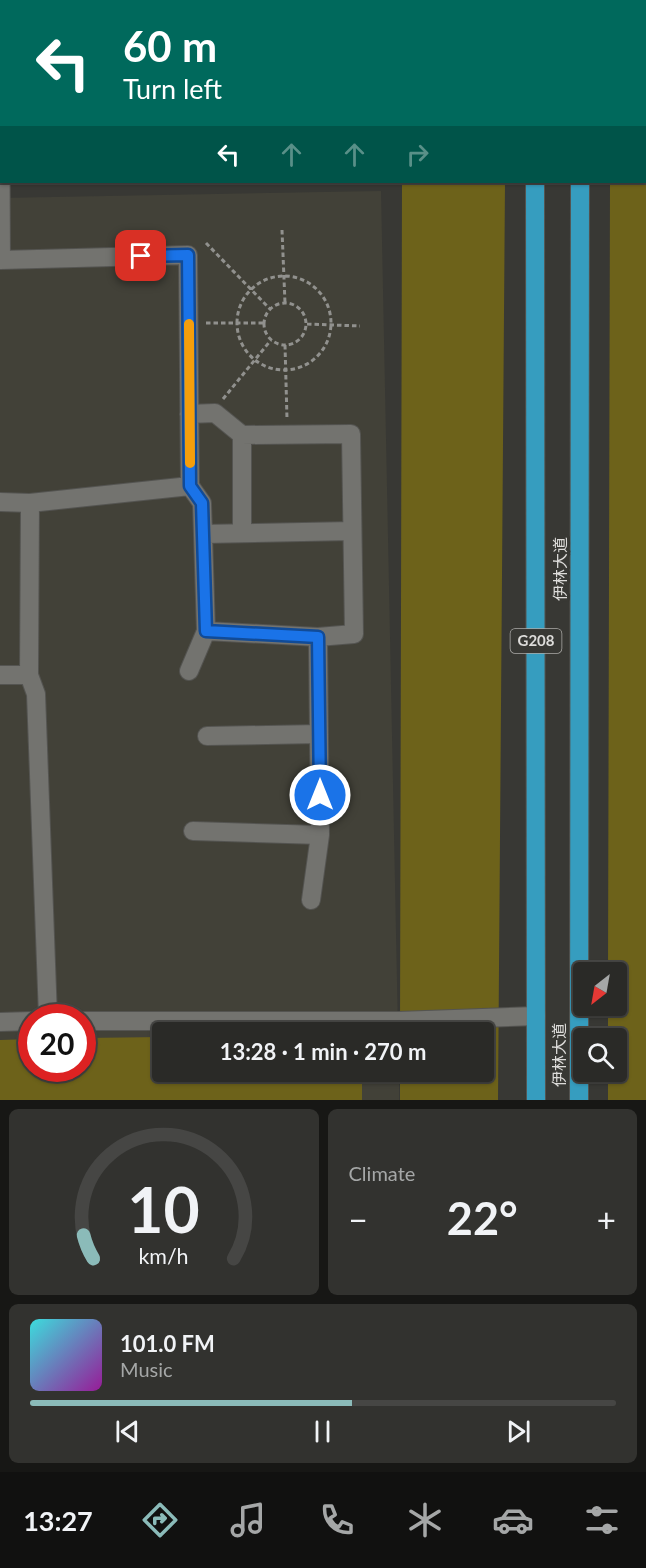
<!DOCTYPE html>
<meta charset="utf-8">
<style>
body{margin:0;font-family:Lato,"Noto Sans SC",sans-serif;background:#32322f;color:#f1f3f6;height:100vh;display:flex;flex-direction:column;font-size:22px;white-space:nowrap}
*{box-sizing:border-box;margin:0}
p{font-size:20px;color:#a5a7a7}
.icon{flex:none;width:33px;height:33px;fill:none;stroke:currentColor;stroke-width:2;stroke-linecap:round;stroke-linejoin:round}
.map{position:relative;height:1100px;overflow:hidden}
.drawer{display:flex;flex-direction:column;gap:9px;padding:9px;background:#171715;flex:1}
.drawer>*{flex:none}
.hud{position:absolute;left:0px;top:0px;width:646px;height:183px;box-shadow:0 2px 4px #0004,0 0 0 2px #464644;background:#00695c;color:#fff;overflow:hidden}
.needle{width:39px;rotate:211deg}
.controls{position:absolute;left:573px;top:962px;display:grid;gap:12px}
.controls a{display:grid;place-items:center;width:54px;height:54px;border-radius:6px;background:#2a2a27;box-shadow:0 2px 4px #0004,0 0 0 2px #464644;font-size:30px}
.speed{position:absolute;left:18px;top:1004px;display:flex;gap:12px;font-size:30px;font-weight:700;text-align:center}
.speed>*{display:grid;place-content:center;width:78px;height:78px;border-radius:50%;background:#2a2a27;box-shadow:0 2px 4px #0004,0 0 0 2px #464644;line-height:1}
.speed .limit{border:9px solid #d22;background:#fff;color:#111}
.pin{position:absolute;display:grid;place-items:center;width:51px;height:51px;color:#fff;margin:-26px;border-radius:12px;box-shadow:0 3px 9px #0006}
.me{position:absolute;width:66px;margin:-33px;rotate:0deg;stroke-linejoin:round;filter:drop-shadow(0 0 4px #0008)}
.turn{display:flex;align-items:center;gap:21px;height:126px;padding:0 24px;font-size:27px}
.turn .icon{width:78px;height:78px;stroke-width:2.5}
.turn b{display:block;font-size:42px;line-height:51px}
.lanes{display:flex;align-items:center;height:57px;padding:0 24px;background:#0003;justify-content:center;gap:30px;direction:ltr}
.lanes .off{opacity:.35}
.big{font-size:45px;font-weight:700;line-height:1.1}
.drawer .card{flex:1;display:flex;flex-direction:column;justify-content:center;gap:9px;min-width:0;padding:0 21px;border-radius:9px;background:#32322f}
.drawer .dial{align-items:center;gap:0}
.dial svg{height:156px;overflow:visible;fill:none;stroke:#464644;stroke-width:7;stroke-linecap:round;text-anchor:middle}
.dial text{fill:#f1f3f6;stroke:none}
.song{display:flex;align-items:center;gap:18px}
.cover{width:72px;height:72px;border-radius:9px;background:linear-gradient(135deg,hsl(180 70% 55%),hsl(300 70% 35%))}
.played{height:6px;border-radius:3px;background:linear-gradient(90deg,#8bbbb9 55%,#464644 55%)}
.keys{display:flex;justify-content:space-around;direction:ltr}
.heat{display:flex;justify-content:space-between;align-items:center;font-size:33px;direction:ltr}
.drawer .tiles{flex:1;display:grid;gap:9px;grid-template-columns:1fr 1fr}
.card:last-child{grid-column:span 2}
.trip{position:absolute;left:152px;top:1022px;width:342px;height:60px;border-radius:6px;background:#2a2a27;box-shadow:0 2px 4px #0004,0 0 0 2px #464644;font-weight:700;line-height:60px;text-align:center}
.menu{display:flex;height:96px;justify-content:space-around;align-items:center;background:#111110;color:#a5a7a7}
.menu .icon{width:42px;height:42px}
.menu .active{color:#8bbbb9}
.menu b{font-size:27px;color:#f1f3f6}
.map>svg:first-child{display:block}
</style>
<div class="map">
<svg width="646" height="1100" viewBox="0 0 646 1100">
<rect width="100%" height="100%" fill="#383834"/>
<path fill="#424138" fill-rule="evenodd" d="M381,191L398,1032H162V1071H399V1100H0V198ZM32,1017H82V1068H32Z"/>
<path fill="#6d621a" d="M610,0H646V1100H608V1071H616V1038H608V1005H616V972H608L610,182H645V2Z
M402,182H505L498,1100H400V1071H483V1032H400Z
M162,1037V1071H362V1100H0V1040L31,1039L32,1068H82L83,1038Z"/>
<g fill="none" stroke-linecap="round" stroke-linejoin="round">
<g stroke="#545451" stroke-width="20">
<path id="minor" d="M0,76L1,260
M0,260L188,255L190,486L30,503L0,502
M189,414L215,413L242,435L351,434L354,634L318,637L206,631
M242,435V533
M30,503L29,675L36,694L48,1017
M203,534L352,531
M189,671L206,631L202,503L190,486
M0,675H29
M207,736L319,734
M193,831L320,835
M311,900L320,835L318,637
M82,1021H398L536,1016
M0,1022L32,1021"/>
</g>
<g stroke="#545451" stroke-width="20">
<path id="major" d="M645,94H646
M0,108H2"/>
</g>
<g stroke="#545451" stroke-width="20">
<path id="highway" d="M579,0V2
M535,2V0
M535,182L536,1100
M579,1100L580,182"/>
</g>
<path stroke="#91918e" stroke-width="3" stroke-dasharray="4.5 3" stroke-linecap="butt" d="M282,230L285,303
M206,243L270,309
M237 323a47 47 0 1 1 94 0a47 47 0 1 1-94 0Z
M264 324a21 21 0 1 1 42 0a21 21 0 1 1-42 0Z
M206,323H264
M307,324L360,326
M285,345L287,419
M223,399L271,340"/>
<use href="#minor" stroke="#73736f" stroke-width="18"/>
<use href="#major" stroke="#4e8c9f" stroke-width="18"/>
<use href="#highway" stroke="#369dbf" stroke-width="18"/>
</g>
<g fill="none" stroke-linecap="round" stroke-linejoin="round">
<g stroke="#114b97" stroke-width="15">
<path id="route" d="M141,256L188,255L190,486L202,503L206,631L318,637L320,795"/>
</g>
<use href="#route" stroke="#1a73e8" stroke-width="10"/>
<path stroke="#f59e0b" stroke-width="10" d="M189,324L190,463"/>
</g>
<g text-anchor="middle" stroke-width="6" stroke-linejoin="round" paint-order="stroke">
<rect fill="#383834" stroke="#acaba8" stroke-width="1.5" x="510.5" y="629" width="51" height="24" rx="4.5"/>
<g font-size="15" font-weight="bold" fill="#dddcda">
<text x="536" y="646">G208</text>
</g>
<g font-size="16" fill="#dddcda" stroke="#383834">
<text transform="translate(560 569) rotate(-90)" y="6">伊林大道</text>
<text transform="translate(559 1055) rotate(-90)" y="6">伊林大道</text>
</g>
</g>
</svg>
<div class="controls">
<a><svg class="needle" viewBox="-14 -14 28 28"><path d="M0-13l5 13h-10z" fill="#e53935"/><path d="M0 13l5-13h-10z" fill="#a5a7a7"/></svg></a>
<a><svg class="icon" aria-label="search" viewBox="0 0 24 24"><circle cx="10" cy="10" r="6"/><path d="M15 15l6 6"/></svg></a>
</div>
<div class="speed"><div class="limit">20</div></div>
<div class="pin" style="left:141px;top:256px;background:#d93025"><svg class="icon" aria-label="arrive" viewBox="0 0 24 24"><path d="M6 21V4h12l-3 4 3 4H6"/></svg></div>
<svg class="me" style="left:320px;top:795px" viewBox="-20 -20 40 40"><circle r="17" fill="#1a73e8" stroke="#fff" stroke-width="3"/><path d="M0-11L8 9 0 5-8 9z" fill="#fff"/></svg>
<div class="trip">13:28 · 1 min · 270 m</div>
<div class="hud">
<div class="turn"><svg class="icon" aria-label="left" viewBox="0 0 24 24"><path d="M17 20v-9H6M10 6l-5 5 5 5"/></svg><div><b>60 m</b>Turn left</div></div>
<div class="lanes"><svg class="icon" aria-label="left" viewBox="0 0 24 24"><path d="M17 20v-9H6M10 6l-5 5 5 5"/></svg><svg class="icon off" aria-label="ahead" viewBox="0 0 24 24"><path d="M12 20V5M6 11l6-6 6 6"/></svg><svg class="icon off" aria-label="ahead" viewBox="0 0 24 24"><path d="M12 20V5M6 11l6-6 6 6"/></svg><svg class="icon off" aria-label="right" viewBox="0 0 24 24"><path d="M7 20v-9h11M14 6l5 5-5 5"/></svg></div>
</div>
</div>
<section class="drawer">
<div class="tiles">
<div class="card dial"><svg viewBox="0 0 100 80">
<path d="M14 69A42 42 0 1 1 86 69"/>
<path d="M14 69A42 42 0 0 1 9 57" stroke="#8bbbb9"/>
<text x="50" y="56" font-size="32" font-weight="700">10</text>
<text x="50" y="72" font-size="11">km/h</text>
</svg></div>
<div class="card"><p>Climate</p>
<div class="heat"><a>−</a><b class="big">22°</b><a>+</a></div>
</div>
<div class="card">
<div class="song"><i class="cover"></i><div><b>101.0 FM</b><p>Music</p></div></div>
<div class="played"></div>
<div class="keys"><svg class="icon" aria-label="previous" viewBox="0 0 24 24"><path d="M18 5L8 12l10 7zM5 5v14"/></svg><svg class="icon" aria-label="pause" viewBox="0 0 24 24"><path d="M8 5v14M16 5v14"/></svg><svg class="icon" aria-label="next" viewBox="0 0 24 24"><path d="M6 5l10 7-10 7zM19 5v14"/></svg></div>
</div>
</div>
</section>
<nav class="menu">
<b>13:27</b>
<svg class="icon active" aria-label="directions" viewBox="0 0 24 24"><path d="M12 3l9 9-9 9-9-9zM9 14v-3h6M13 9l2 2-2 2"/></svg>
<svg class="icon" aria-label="music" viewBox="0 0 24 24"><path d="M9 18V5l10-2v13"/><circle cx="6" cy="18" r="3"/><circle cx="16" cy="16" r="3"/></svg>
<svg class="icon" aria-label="phone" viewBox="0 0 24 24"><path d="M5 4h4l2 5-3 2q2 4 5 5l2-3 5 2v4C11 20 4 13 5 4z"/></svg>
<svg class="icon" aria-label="climate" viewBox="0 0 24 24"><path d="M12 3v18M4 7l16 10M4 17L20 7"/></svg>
<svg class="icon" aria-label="car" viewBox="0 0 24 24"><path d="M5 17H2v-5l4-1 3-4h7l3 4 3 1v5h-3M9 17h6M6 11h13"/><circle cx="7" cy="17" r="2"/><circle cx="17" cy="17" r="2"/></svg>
<svg class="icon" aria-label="filters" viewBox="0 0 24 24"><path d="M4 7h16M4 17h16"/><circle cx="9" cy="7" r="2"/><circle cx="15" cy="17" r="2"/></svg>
</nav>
